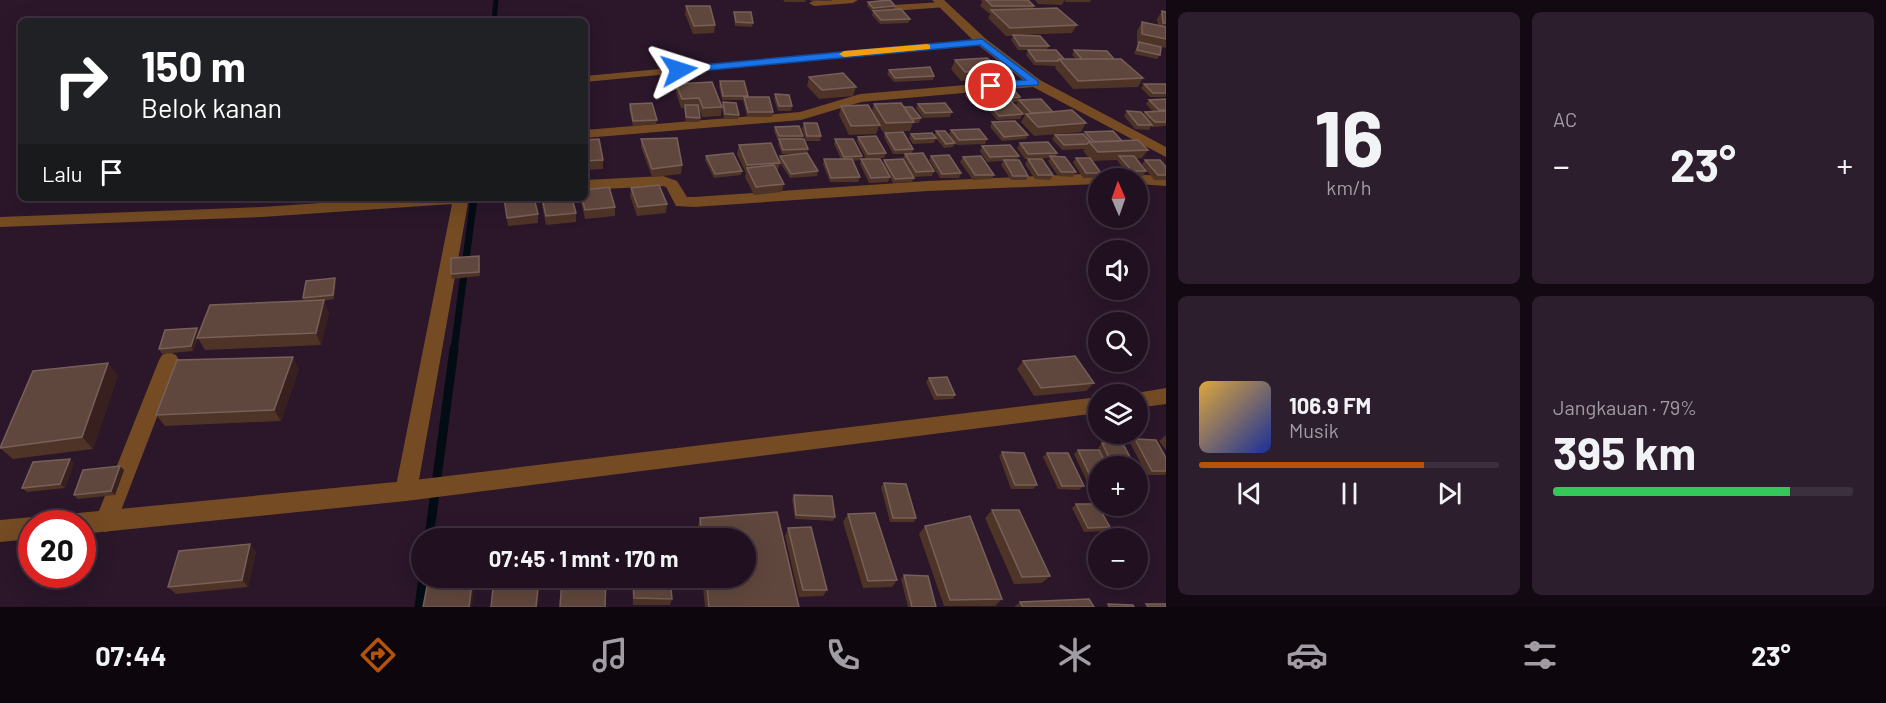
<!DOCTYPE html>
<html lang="id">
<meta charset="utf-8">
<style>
body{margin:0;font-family:Barlow,sans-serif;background:#2d1e2d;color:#f1f3f6;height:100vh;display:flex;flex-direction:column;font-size:22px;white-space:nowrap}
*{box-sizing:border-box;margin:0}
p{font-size:20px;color:#a29da5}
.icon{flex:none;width:33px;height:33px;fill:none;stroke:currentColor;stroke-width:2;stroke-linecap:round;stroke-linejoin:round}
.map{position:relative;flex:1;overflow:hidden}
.drawer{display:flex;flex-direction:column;gap:12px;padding:12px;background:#120912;width:720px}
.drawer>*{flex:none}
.hud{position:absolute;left:18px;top:18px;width:570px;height:183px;border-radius:9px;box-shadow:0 6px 24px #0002,0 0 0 2px #3d303e;background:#202124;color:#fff;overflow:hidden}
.needle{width:39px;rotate:358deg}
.controls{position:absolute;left:1088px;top:168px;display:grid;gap:12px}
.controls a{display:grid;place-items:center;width:60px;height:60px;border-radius:50%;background:#201020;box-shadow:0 6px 24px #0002,0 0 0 2px #3d303e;font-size:30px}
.speed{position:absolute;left:18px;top:510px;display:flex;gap:12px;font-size:30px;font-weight:700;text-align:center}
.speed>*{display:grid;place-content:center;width:78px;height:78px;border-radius:50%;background:#201020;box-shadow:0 6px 24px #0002,0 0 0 2px #3d303e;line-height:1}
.speed .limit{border:9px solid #d22;background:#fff;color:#111}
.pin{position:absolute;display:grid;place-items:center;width:51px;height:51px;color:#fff;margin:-26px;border:3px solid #fff;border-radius:50%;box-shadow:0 2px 6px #0007}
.me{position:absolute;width:66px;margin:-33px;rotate:84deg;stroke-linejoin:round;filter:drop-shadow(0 0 4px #0008)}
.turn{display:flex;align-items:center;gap:21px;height:126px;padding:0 24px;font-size:27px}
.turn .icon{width:78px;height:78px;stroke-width:2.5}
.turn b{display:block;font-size:42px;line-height:51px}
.then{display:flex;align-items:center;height:57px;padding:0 24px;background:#0003;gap:12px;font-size:22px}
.big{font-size:45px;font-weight:700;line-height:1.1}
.drawer .tile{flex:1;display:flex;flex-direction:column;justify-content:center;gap:9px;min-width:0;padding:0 21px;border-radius:9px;background:#2d1e2d}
.drawer .dial{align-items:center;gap:0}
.dial b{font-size:78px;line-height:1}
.song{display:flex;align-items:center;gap:18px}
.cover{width:72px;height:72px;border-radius:9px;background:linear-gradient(135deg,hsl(40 70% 55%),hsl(230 70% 35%))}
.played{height:6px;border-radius:3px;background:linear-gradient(90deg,#b45309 75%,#3d303e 75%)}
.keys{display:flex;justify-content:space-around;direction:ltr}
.heat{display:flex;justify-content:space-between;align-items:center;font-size:33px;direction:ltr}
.charge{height:9px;border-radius:4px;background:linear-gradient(90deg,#34c759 79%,#3d303e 0)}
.drawer .tiles{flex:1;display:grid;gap:12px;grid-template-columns:repeat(2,1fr)}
.trip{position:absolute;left:411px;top:528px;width:345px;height:60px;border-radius:30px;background:#201020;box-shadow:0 6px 24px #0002,0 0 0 2px #3d303e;font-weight:700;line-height:60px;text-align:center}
.tab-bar{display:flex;height:96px;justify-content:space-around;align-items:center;background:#0d060d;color:#a29da5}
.tab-bar .icon{width:42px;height:42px}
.tab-bar .selected{color:#b45309}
.tab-bar b{font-size:27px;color:#f1f3f6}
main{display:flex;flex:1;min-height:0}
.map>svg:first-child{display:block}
</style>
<main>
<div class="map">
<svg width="1166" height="607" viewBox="0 0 1166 607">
<rect width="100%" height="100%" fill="#2b162a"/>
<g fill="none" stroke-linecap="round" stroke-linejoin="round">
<path stroke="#030c13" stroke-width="5" d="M494,21L496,0"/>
<path stroke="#030c13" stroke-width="7" d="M454,350L474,198"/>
<path stroke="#030c13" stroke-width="9" d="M429,538L454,349
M419,607L423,578"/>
<path fill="#744b23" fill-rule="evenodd" d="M858,0L853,3L814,6L809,3L816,0Z
M943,2L948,5L946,7L893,11L888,8L893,5Z
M982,39L986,40V44L585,82V76Z"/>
<path fill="#744b23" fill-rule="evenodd" d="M932,0H944L986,39L1040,80L1166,147V157L1033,87L861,102L801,120L585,138V130L800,112L860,94L1023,80L978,45Z
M1107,173L1166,176V186L1137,184V178H1098V184L928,191L694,207L676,206L666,187L662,186L585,190V180L663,176L677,181L687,197H694L928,181Z
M393,198H477L475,202L468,203L417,491L414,498L406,501L398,498L395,491L452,204L262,217L0,227V217L262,207Z
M169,352L176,355L179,360L117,521L114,529L106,532L98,529L95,521L159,360L162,355Z"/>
<path fill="#744b23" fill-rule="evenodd" d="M1166,388V404L1137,408V394H1130Z
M1098,397V413L406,501L82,534V524H67L70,516L78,513L406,481Z
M32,517L40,520L42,524H32V539L0,542V520Z"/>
</g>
<path fill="#4e3427" d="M783,0H806L805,2H785Z
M810,0H832V1H811Z
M981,0H1028L1034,6L1033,8L1077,25L1072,33L1014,35L1049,46L1046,50H1018L1011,40L1013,36H1006L988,18L990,14L980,6L982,2Z
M1035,0H1064V1L1062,5L1038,4Z
M1064,0H1091L1090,2H1066Z
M868,2L895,6L894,9L910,19L908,23L880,24L872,15L873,12L867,6Z
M686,6L715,25L714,33L693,34L685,14Z
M1162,11L1166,12V48L1161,47L1160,55L1157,59L1134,54L1138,43H1137V31L1142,22L1158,25L1157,19Z
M734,12L753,23L752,27L735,26L734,16Z
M1028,50L1064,59H1076L1072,55L1074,50L1114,59L1143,78L1138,87L1073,89L1055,68L1056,66L1034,65L1026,55Z
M955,60L1000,69L996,77L961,81L951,69Z
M889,70L934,76L933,80L894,82L887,74Z
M809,77L856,87L853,96L819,99L807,86Z
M720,81L748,96V97L773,112L772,117H747L743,100H722L719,86Z
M676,84L722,107L721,116L702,117L699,108L700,118L699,122H686L684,108H681L676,92Z
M1144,84H1166V97H1150L1141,88Z
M967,91L1020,97L1019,100L1086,123L1081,132L1034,136L1021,122L1025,115L1016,105L1018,102H1012L1023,114L1020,119L997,120L986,107L988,103L972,104L965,96Z
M775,94L792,106L791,111H778L774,99Z
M1166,99V126L1152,127L1151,126L1149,130L1135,129L1124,116L1127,111L1143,114L1145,112H1153L1146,104L1149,100Z
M723,102L739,115L738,119H724L722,107Z
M630,104L657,120L656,124L633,126L629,109Z
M874,104L904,107L921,118L919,123H913L910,131L883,132L879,126L876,134L849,135L839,115L841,106L872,111Z
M918,104L952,112L950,117L923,118L916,108Z
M992,122L1028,135L1026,139L1002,141L990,127Z
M804,123L821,136L820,141H806L802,128Z
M775,127L803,136L802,139L808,149L807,154L818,171L817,176L790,178L779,161L780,163L777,172L784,184L782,192L754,195L745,177L746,173L737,154L739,145L779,160L780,156L803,154H782L778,144L779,141H778L774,131Z
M951,130L987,139L985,144L957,145L949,134Z
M936,131L955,143L953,147L944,148L934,136L936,138L934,143L913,144L909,138L911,134L934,136Z
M1085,132L1122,141L1148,150L1142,158L1136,159L1146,171L1143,176H1128L1117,160L1093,161L1101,173L1098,178H1083L1073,162L1076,158H1089L1083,151L1085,149L1062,150L1052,139L1055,135L1084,134Z
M885,133L913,149L912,154H893L884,137Z
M858,137L886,153L884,158L866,159L857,141Z
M641,139L682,165L681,174L652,177L641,147Z
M835,139L862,156L861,160L853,161L860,177L858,182H830L823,164L824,159H841L834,144Z
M585,140L603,160V169L585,170Z
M1020,143L1057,153L1055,157L1076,172L1073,177L1058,176L1048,161L1050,158L1025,159L1017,148Z
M982,146L1019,156L1017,160L1028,176L1026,180H1011L1001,165L1003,161L987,162L980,151Z
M905,154L934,171L932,176L914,177L903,158Z
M706,156L742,171L741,175L714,178L705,160Z
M931,156L961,173L959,178H940L929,160Z
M963,157L994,175L992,179L973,180L960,162Z
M861,159L883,164L884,160L914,178L912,182L893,183L890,177L888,182L869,183L860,164Z
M1028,159L1053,175L1050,180L1035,179L1025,164Z
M1145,160L1166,167V180H1154L1142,164Z
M631,188L667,204L666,213L637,216L630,196Z
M504,198L538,214V223L508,226Z
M542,198L576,213V222L546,225L542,205Z
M580,198H585L615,207V216L585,219Z
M479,256L480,276L452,279L451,274Z
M336,283L334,299L322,301L329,313L321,345L205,350L198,338L193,351L162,354L159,349L197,328L199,332L304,301L303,298Z
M1023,361L1094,383L1086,391L1034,396L1017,369Z
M299,369L281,421L165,426L156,415Z
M118,375L93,449L13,459L0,448Z
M929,378L955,395L953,399L934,400L926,382Z
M1166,435V450L1159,441Z
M1135,439L1166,458V475H1147L1130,443Z
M1102,443L1135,466H1098V486H1089L1074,454L1078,450H1099L1098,448Z
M1002,452L1037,485L1033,489H1011L999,456Z
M1047,453L1084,486L1079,490L1058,489L1043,457Z
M74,463L65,488L27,492L22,488Z
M124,470L115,495L78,499L74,495Z
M884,483L916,518L914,522H890L881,487Z
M794,495L835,517L833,521L795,519L792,499Z
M1076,504L1110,527L1106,531L1084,532L1072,508Z
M992,510L1050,576L1042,583L1014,584L985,518Z
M777,512L799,607H705L702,578H746V538H698L697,529L700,518Z
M848,514L897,580L892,587L863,588L843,522Z
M925,526L1002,599L995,606H944L919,534Z
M788,528L827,590L823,596L799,597L785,536Z
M256,551L248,587L176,594L168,587Z
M904,575L936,607H908L901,579Z
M632,578H670L672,599L670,605H633Z
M1020,602L1094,607H1014Z"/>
<path fill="#38201f" d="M335,278L336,283L334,299L333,295Z
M324,300L329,313L321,345L316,333Z
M197,328L199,332L193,351L191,346Z
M293,357L299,369L281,421L274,410Z
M108,363L118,375L93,449L82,437Z
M70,459L74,463L65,488L60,484Z
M120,466L124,470L115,495L111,491Z
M250,544L256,551L248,587L242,580Z
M539,578L540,581L538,607H536Z
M472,583L474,590L472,607H469Z"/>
<path fill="#60473d" stroke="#77605a" stroke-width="1.5" d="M890,0L895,6L873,8L868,2Z
M986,0H1028L1034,6H992Z
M686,6H710L715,25L694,26Z
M1057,8L1077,25L1010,28L991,10Z
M901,9L910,19L881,20L873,11Z
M1162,11L1166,12V23H1163Z
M734,12H751L753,23L736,22Z
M1142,22L1166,27V39L1142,34Z
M1013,35L1040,36L1049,46H1020Z
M1139,42L1161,47L1160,55L1137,50Z
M1028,50H1056L1064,59H1059L1058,61H1036Z
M1074,50L1107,51L1114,59H1082Z
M987,58L1000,69L965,72L955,60Z
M1059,59H1121L1143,78L1078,81Z
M930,67L934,76L895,78L889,70Z
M843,73L856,87L822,90L809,77Z
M720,81H744L748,96H723Z
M712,82L722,107L703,108L699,98L682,99L676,84Z
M1144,84H1166V93H1153Z
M1013,89L1020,97L974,100L967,91Z
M775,94L789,95L792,106H779Z
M744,97H769L773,112H748Z
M1041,99L1053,112L1031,113L1019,100Z
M1166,99V110H1159L1149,100Z
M1011,101L1023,114L999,116L988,103Z
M723,102L736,103L739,115L725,114Z
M652,103L657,120L633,121L630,104Z
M901,103L914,122L886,123L874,104Z
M945,103L952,112L925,113L918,104Z
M685,105H698L700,118L686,117Z
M868,105L880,125L851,126L841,106Z
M904,107H912L921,118L912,119Z
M1072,110L1086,123L1038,127L1026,114Z
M1127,111L1141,112L1152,125H1138Z
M1166,111V122H1155L1145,112Z
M1015,121L1028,135L1004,137L992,122Z
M804,123H817L821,136H807Z
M799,126L803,136H779L775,127Z
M979,129L987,139L959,140L951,130Z
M936,131H945L955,143L946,144Z
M1113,131L1122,141L1094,142L1085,132Z
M903,132L913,149L895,150L885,133Z
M932,133L936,138L915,139L911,134Z
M1083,134L1091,142H1089L1087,144L1064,145L1055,135Z
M876,136L886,153L868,154L858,137Z
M677,138L682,165L652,169L641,139Z
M599,139L603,160L585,161V140Z
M779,139H804L808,149L783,150Z
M835,139H853L862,156L844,157Z
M1138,140L1148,150L1098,152L1089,142Z
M1048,142L1057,153L1028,154L1020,143Z
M771,143L780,163L747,165L739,145Z
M1010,145L1019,156L990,157L982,146Z
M733,153L742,171L715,174L706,156Z
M807,153L818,171L791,174L780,156Z
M923,153L934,171L916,172L905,154Z
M949,155L961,173L942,174L931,156Z
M981,156L994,175H975L963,157Z
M1050,156L1065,157L1076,172H1061Z
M1119,156H1134L1146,171H1132Z
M1076,158H1090L1101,173H1086Z
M824,159H852L860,177L831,178Z
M861,159H880L890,177L871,178Z
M903,159L914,178L895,179L884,160Z
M1028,159H1042L1053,175H1038Z
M1004,160H1019L1028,176H1013Z
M1145,160H1160L1166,167V175H1158Z
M774,165L784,184L756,187L747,168Z
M659,185L667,204L638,207L631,188Z
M609,187L615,207L585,210L582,198H585V190Z
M504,198H534L538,214L507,218Z
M542,198H572L576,213L546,216Z
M479,256V272L451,274V258Z
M335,278L333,295L303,298L306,281Z
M324,300L316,333L197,338L210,305Z
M197,328L191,346L159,349L165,330Z
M1075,356L1094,383L1041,388L1023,361Z
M293,357L274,410L156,415L177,360Z
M108,363L82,437L0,448L33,371Z
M947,377L955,395H937L929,378Z
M1135,439L1156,440L1166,458V471H1152Z
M1102,443L1123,444L1135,466H1113Z
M1078,450H1099L1107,466H1098V482H1093Z
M1002,452L1024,453L1037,485H1015Z
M1047,453H1068L1084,486H1062Z
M70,459L60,484L22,488L33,462Z
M120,466L111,491L74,495L83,470Z
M884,483L906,484L916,518H893Z
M794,495L832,496L835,517L796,515Z
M1076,504H1097L1110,527L1088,528Z
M992,510H1019L1050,576L1022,577Z
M777,512L799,607H709L706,578H746V538H702L700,518Z
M875,513L897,580L868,581L848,514Z
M970,516L1002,599L950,600L925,526Z
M811,527L827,590H803L788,528Z
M250,544L242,580L168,587L179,551Z
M904,575L928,576L936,607H912Z
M494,578H539L536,607H491Z
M562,578H606L605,607H560Z
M633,578H670L672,599L634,598Z
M428,581L472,583L469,607H423Z
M1089,599L1094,607H1023L1020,602Z
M1108,604L1133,605L1134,607H1109Z
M1146,604H1166V607H1148Z"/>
<path fill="#1a73e8" stroke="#114b97" stroke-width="1.5" d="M982,39L1038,81V85L988,88V84L991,83L1026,80L980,45L679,73L674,70L679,67Z"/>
<path fill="#f59e0b" d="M927,44L930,45V49L844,57L839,54L844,51Z"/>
</svg>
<div class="controls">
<a><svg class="needle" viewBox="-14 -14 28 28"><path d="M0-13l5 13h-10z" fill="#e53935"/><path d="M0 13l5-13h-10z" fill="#a29da5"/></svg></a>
<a><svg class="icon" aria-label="sound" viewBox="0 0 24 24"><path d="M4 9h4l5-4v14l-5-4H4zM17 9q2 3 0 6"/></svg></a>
<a><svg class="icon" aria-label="search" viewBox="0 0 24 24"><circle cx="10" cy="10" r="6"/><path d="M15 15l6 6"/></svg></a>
<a><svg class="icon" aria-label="layers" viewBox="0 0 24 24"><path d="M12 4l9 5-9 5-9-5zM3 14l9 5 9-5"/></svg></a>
<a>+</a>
<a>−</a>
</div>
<div class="speed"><div class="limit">20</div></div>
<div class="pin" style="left:991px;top:86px;background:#d93025"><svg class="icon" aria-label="arrive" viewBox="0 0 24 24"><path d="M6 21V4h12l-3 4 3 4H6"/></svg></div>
<svg class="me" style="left:679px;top:70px" viewBox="-20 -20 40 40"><path d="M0-17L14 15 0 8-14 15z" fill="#1a73e8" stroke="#fff" stroke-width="4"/></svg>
<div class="trip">07:45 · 1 mnt · 170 m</div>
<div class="hud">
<div class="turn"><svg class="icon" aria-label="right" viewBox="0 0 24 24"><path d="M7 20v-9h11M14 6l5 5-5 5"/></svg><div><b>150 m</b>Belok kanan</div></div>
<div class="then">Lalu<svg class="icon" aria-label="arrive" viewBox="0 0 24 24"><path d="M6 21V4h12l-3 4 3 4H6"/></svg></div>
</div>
</div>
<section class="drawer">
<div class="tiles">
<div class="tile dial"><b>16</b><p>km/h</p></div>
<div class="tile"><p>AC</p>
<div class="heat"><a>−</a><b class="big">23°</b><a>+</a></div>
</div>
<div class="tile">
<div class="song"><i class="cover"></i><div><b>106.9 FM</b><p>Musik</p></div></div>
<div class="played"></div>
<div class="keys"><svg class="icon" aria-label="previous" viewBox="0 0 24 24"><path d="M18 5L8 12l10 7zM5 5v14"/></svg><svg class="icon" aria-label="pause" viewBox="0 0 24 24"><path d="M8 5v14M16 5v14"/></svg><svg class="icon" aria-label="next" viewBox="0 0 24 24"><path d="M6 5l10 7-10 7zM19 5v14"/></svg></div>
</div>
<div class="tile"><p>Jangkauan · 79%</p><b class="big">395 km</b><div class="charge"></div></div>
</div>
</section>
</main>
<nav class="tab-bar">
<b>07:44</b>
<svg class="icon selected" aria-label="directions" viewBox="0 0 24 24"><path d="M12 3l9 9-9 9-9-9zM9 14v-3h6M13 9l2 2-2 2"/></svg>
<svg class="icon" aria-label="music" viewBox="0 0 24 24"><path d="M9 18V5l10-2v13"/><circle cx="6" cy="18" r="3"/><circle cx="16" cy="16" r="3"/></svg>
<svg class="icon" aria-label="phone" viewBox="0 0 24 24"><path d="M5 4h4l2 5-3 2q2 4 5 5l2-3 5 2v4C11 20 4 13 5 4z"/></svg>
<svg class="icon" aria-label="climate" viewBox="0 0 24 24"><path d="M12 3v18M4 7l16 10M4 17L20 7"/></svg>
<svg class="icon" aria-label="car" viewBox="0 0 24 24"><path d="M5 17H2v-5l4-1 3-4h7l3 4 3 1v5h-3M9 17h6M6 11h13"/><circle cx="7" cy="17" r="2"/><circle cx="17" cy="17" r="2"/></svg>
<svg class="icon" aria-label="filters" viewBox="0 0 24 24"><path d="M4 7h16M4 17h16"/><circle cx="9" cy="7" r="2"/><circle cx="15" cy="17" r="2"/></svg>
<b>23°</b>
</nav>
